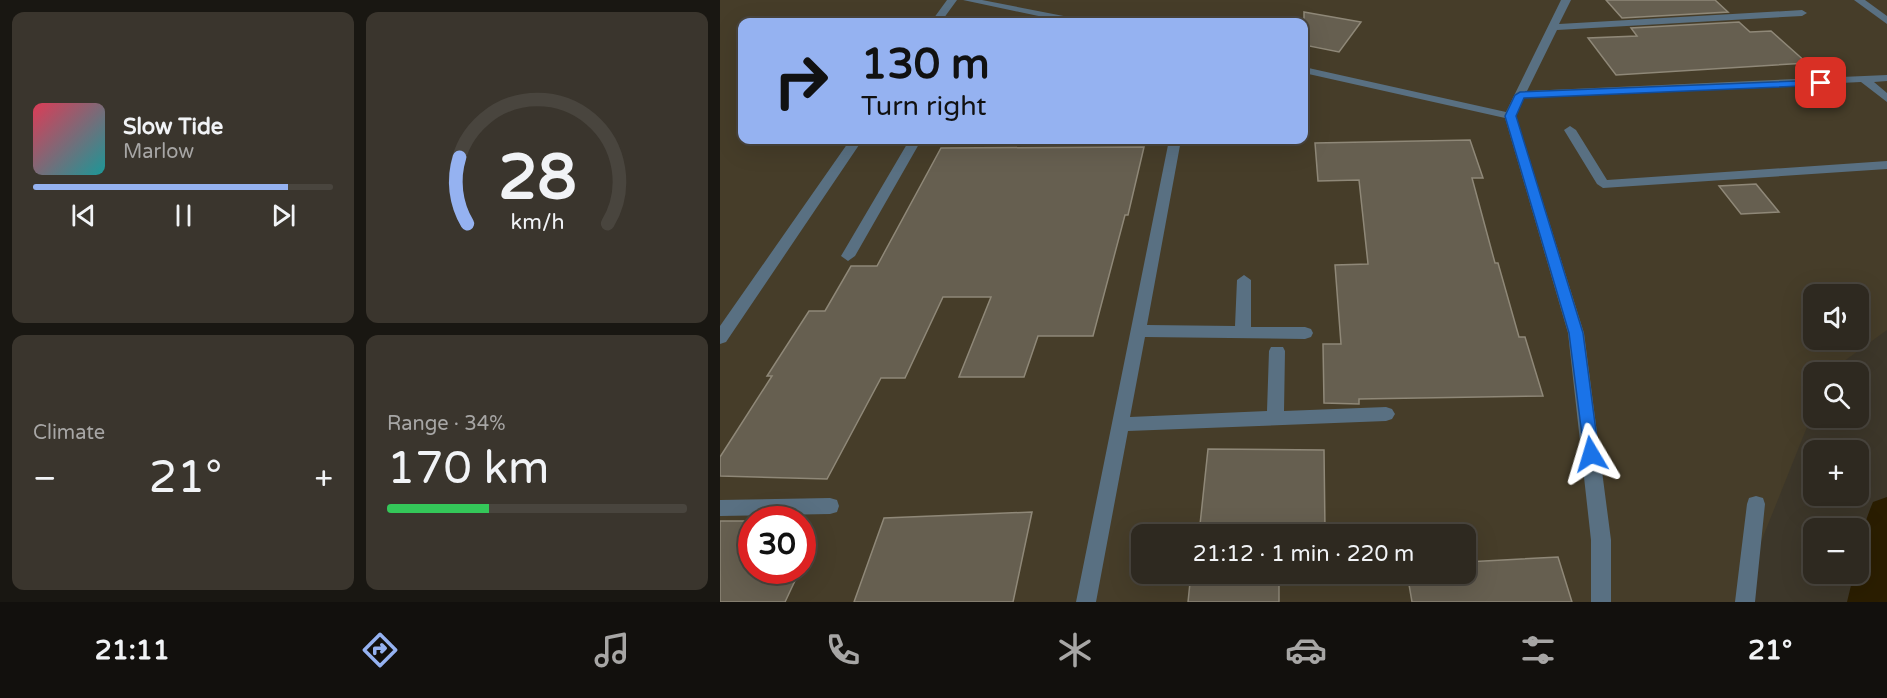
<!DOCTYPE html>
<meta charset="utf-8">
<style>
body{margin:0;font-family:"Varela Round",sans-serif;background:#3a352d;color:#f1f3f6;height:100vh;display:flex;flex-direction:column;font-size:22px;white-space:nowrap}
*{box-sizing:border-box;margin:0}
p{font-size:20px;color:#a7a6a5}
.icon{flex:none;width:33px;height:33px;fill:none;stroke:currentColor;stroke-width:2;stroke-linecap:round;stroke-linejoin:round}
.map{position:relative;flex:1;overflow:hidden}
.details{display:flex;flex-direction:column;gap:12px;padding:12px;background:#191712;width:720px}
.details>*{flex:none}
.guide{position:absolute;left:18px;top:18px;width:570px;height:126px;border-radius:12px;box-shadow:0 6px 24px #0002,0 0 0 2px #49453e;background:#95b2f1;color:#111;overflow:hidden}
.tools{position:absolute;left:1083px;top:284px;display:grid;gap:12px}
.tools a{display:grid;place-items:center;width:66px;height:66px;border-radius:12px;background:#2e2920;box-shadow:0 6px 24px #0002,0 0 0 2px #49453e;font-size:30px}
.speed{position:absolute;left:18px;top:506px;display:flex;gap:12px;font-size:30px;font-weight:700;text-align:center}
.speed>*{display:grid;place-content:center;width:78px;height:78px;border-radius:50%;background:#2e2920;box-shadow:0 6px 24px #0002,0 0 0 2px #49453e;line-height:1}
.speed .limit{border:9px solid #d22;background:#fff;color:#111}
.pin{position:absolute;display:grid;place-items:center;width:51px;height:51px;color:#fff;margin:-26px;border-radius:12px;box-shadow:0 3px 9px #0006}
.me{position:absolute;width:66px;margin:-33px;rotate:353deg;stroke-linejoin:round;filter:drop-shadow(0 0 4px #0008)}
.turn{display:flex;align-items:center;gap:21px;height:126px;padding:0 24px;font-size:27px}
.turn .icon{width:78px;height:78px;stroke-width:2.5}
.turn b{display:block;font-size:42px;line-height:51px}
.big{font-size:45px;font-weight:600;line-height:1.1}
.details .tile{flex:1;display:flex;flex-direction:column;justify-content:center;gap:9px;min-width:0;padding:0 21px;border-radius:12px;background:#3a352d}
.details .dial{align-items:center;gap:0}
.dial svg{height:156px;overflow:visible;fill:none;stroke:#49453e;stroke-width:7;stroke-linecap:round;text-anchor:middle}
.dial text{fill:#f1f3f6;stroke:none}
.song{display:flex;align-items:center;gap:18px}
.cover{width:72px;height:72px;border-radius:9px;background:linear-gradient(135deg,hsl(350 70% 55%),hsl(180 70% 35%))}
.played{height:6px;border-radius:3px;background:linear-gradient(90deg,#95b2f1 85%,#49453e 85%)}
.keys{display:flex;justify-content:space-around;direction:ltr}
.heat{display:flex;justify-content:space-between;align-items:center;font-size:33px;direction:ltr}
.charge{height:9px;border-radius:4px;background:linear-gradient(90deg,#34c759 34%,#49453e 0)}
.details .tiles{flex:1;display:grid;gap:12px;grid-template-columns:repeat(2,1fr)}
.trip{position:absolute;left:411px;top:524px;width:345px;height:60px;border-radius:12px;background:#2e2920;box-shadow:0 6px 24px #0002,0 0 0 2px #49453e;font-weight:600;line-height:60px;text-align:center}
.dock{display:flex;height:96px;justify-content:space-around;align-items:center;background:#12100d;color:#a7a6a5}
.dock .icon{width:42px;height:42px}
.dock .on{color:#95b2f1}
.dock b{font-size:27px;color:#f1f3f6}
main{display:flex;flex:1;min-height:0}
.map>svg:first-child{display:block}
</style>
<main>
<section class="details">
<div class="tiles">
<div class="tile">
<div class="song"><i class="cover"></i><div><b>Slow Tide</b><p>Marlow</p></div></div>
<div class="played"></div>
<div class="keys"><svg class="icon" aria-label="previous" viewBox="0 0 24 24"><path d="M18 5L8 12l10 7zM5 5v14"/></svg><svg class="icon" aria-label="pause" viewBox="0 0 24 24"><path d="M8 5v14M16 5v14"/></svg><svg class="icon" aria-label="next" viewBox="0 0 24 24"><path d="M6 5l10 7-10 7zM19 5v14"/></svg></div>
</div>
<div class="tile dial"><svg viewBox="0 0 100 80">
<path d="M14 69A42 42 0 1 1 86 69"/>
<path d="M14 69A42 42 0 0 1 10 35" stroke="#95b2f1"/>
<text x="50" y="56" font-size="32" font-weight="700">28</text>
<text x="50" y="72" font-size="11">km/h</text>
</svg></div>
<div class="tile"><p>Climate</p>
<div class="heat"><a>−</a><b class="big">21°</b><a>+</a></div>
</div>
<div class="tile"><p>Range · 34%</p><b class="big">170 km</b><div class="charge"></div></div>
</div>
</section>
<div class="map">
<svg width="1167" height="602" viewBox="0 0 1167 602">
<rect width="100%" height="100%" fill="#3d372a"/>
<path fill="#463d29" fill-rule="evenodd" d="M0,0H1167V330L1109,372H1094L1093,412L1017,602H0ZM22,22H584V140H22ZM1094,294H1138V339H1094ZM32,519H82V570H32ZM422,534H746V573H422Z"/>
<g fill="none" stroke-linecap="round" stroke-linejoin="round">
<path fill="#2b1e00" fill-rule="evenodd" d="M1167,497V602H1127L1134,573H1138C1138,549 1143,525 1153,502Z"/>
</g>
<path fill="#665f50" stroke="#8f8878" stroke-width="1.5" d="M886,0H995L1008,12L902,18Z
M584,12L641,22L619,52L584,45Z
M1019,22L1030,32L1051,31L1087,63L896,75L868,38L917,36L911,28Z
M750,140L763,178H752L775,263H778L799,337H805L823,396L639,399V404L604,403L603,344H621L615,265L648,264L639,180L598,181L595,143Z
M424,147L408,215H405L373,336H318L304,377H239L271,297H223L185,378H161L107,479L0,476V457L52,376H47L89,311H105L131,266H157L221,148Z
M1036,184L1059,212L1021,214L999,186Z
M488,449L604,450L605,530H559V534H479Z
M312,512L293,602H134L164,518Z
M0,521H32V570H80L65,602H0Z
M838,557L852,602H692L687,573H746V562Z
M471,573H559V602H468Z"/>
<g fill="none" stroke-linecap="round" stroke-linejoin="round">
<path fill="#597082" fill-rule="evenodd" d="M227,0H237L221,22H211Z
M243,0H262L359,19L364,22H347Z
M841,0H851L839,24L1082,10L1087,13L1082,16L837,30L807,91L1167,75V81L1154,82L1167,93V102L1141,82L804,98L796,116L864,333L891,540V602H871V540L848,333L785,118L584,73V67L786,112Z
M1134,0H1145L1167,16V24Z
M850,126L856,130L887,180L1167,161V169L883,188L877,184L844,130Z
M130,140H213L211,143L199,144L135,256L128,261L121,256L187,144L139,145L6,342L0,344V326Z
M449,140H461L427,325L515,326L517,280L524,275L531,280V327H585L591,329L593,333L591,337L585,339L425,337L410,417L547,411L549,351L551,347H563L565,351L564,411L666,407L672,409L675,414L672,419L666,421L408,431L376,602H356Z
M1036,496L1043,498L1045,504L1035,602H1015L1027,504L1029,498Z
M110,498L117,500L119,506L117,512L110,514L0,516V500Z"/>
</g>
<path fill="#1a73e8" stroke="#114b97" stroke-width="1.5" d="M1101,80L1104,81V85L804,98L796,116L863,333L879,454L877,459L871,461L865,459L849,333L785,116L795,95L800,92Z"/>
</svg>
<div class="tools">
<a><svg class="icon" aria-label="sound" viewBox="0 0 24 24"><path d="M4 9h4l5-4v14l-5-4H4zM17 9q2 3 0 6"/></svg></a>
<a><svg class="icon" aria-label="search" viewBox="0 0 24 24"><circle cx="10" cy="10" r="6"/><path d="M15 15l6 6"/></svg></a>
<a>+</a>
<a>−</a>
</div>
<div class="speed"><div class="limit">30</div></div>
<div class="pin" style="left:1101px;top:83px;background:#d93025"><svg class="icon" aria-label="arrive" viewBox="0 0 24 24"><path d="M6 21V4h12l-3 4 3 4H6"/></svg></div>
<svg class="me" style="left:871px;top:454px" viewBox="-20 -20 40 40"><path d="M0-17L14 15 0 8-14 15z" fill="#1a73e8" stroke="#fff" stroke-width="4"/></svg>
<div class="trip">21:12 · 1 min · 220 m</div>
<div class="guide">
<div class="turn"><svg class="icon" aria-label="right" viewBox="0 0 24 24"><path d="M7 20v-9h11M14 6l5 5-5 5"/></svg><div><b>130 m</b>Turn right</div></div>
</div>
</div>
</main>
<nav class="dock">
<b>21:11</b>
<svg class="icon on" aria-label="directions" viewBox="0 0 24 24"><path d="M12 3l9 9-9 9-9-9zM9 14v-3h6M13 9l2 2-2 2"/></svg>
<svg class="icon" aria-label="music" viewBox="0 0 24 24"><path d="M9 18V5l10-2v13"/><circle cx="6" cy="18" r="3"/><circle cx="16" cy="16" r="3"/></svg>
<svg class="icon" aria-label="phone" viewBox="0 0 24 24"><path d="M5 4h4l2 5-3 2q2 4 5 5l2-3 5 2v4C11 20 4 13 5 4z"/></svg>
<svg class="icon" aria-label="climate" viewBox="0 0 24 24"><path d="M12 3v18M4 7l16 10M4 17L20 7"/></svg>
<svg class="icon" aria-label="car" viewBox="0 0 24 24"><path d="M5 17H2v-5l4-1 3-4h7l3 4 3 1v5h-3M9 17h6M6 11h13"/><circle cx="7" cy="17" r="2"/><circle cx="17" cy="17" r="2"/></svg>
<svg class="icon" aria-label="filters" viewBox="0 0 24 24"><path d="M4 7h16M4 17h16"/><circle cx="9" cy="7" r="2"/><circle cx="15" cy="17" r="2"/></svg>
<b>21°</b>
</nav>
